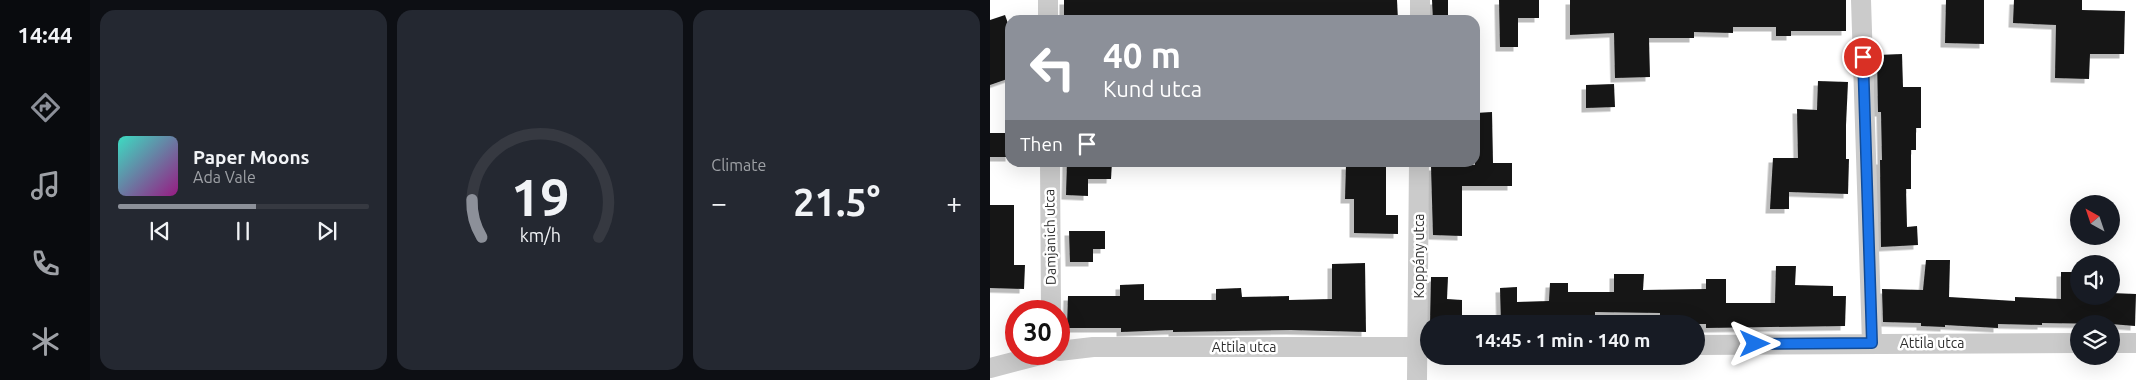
<!DOCTYPE html>
<meta charset="utf-8">
<style>
body{margin:0;font-family:Ubuntu,sans-serif;background:#242831;color:#f1f3f6;height:100vh;display:flex;flex-direction:column;font-size:19px;white-space:nowrap}
*{box-sizing:border-box;margin:0}
p{font-size:16px;color:#9ea1a6}
.icon{flex:none;width:28px;height:28px;fill:none;stroke:currentColor;stroke-width:2;stroke-linecap:round;stroke-linejoin:round}
.map{position:relative;flex:1;overflow:hidden}
.sheet{display:flex;flex-direction:column;gap:10px;padding:10px;background:#0d0f14;width:900px}
.sheet>*{flex:none}
.guide{position:absolute;left:15px;top:15px;width:475px;height:152px;border-radius:15px;box-shadow:0 5px 20px #0002;background:#8c9099;color:#fff;overflow:hidden}
.needle{width:32px;rotate:320deg}
.buttons{position:absolute;left:1080px;top:195px;display:grid;gap:10px}
.buttons a{display:grid;place-items:center;width:50px;height:50px;border-radius:50%;background:#171b24;box-shadow:0 5px 20px #0002;font-size:25px}
.speed{position:absolute;left:15px;top:300px;display:flex;gap:10px;font-size:25px;font-weight:700;text-align:center}
.speed>*{display:grid;place-content:center;width:65px;height:65px;border-radius:50%;background:#171b24;box-shadow:0 5px 20px #0002;line-height:1}
.speed .limit{border:8px solid #d22;background:#fff;color:#111}
.pin{position:absolute;display:grid;place-items:center;width:42px;height:42px;color:#fff;margin:-21px;border:2px solid #fff;border-radius:50%;box-shadow:0 1px 5px #0007}
.me{position:absolute;width:55px;margin:-28px;rotate:90deg;stroke-linejoin:round;filter:drop-shadow(0 0 4px #0008)}
.turn{display:flex;align-items:center;gap:18px;height:105px;padding:0 15px;font-size:22px}
.turn .icon{width:65px;height:65px;stroke-width:2.5}
.turn b{display:block;font-size:35px;line-height:42px}
.then{display:flex;align-items:center;height:48px;padding:0 15px;background:#0003;gap:10px;font-size:19px}
.big{font-size:38px;font-weight:700;line-height:1.1}
.sheet .tile{flex:1;display:flex;flex-direction:column;justify-content:center;gap:8px;min-width:0;padding:0 18px;border-radius:15px;background:#242831}
.sheet .dial{align-items:center;gap:0}
.dial svg{height:130px;overflow:visible;fill:none;stroke:#363941;stroke-width:7;stroke-linecap:round;text-anchor:middle}
.dial text{fill:#f1f3f6;stroke:none}
.song{display:flex;align-items:center;gap:15px}
.cover{width:60px;height:60px;border-radius:8px;background:linear-gradient(135deg,hsl(170 70% 55%),hsl(310 70% 35%))}
.played{height:5px;border-radius:2px;background:linear-gradient(90deg,#8c9099 55%,#363941 55%)}
.keys{display:flex;justify-content:space-around;direction:ltr}
.heat{display:flex;justify-content:space-between;align-items:center;font-size:28px;direction:ltr}
.sheet .tiles{flex:1;display:grid;gap:10px;grid-template-columns:repeat(3,1fr)}
.trip{position:absolute;left:430px;top:315px;width:285px;height:50px;border-radius:25px;background:#171b24;box-shadow:0 5px 20px #0002;font-weight:700;line-height:50px;text-align:center}
main{display:flex;flex:1;min-height:0}
.menu{display:flex;flex-direction:column;width:90px;justify-content:space-around;align-items:center;background:#090b0e;color:#9ea1a6}
.menu .icon{width:35px;height:35px}
.menu .on{color:#8c9099}
.menu b{font-size:22px;color:#f1f3f6}
.map>svg:first-child{display:block}
</style>
<main>
<nav class="menu">
<b>14:44</b>
<svg class="icon on" aria-label="directions" viewBox="0 0 24 24"><path d="M12 3l9 9-9 9-9-9zM9 14v-3h6M13 9l2 2-2 2"/></svg>
<svg class="icon" aria-label="music" viewBox="0 0 24 24"><path d="M9 18V5l10-2v13"/><circle cx="6" cy="18" r="3"/><circle cx="16" cy="16" r="3"/></svg>
<svg class="icon" aria-label="phone" viewBox="0 0 24 24"><path d="M5 4h4l2 5-3 2q2 4 5 5l2-3 5 2v4C11 20 4 13 5 4z"/></svg>
<svg class="icon" aria-label="climate" viewBox="0 0 24 24"><path d="M12 3v18M4 7l16 10M4 17L20 7"/></svg>
</nav>
<section class="sheet">
<div class="tiles">
<div class="tile">
<div class="song"><i class="cover"></i><div><b>Paper Moons</b><p>Ada Vale</p></div></div>
<div class="played"></div>
<div class="keys"><svg class="icon" aria-label="previous" viewBox="0 0 24 24"><path d="M18 5L8 12l10 7zM5 5v14"/></svg><svg class="icon" aria-label="pause" viewBox="0 0 24 24"><path d="M8 5v14M16 5v14"/></svg><svg class="icon" aria-label="next" viewBox="0 0 24 24"><path d="M6 5l10 7-10 7zM19 5v14"/></svg></div>
</div>
<div class="tile dial"><svg viewBox="0 0 100 80">
<path d="M14 69A42 42 0 1 1 86 69"/>
<path d="M14 69A42 42 0 0 1 8 46" stroke="#8c9099"/>
<text x="50" y="56" font-size="32" font-weight="700">19</text>
<text x="50" y="72" font-size="11">km/h</text>
</svg></div>
<div class="tile"><p>Climate</p>
<div class="heat"><a>−</a><b class="big">21.5°</b><a>+</a></div>
</div>
</div>
</section>
<div class="map">
<svg width="1146" height="380" viewBox="0 0 1146 380">
<defs>
<filter id="shadow"><feDropShadow dx="-4.5" dy="4.5" stdDeviation="0" flood-color="#0004"/></filter>
</defs>
<rect width="100%" height="100%" fill="#fff"/>
<path fill="#151515" filter="url(#shadow)" d="M74,0H407L408,20H74Z
M442,0H458V20H443Z
M509,0H549V18H528V47H510Z
M580,0H856V31H801V36H786V27H743V33L704,32V38H659L660,77L625,78L624,33L580,35Z
M956,0H994V44L955,43Z
M1024,0H1092V10L1135,11L1134,54H1100L1099,79L1065,78L1066,25L1023,23Z
M15,15L20,29V78L0,85V20Z
M912,54L913,87H931V128H926V150H921V189H916L917,227L927,226L928,245L891,247L890,160H892L891,112H888L887,55Z
M828,81L858,82L856,125V159H859L858,194L799,192V209H780L783,158H808L807,109L827,110Z
M624,84L625,107L596,108V85Z
M502,112L503,163H522V186H472V236L443,235L441,166L485,165V113Z
M0,133H20V157H0Z
M77,162H122L121,179H98V196L76,195Z
M356,165H396V215H408V234L364,233V199H355Z
M0,205H24V265H35L34,289L0,288Z
M79,231H115V249H103V262H80Z
M936,260H960L959,297L1025,301V297L1071,299V272H1089V296H1121V293L1146,294L1145,326L1121,324L1052,323V325L1008,324V328L955,325V327L931,326V323L893,322L892,289L933,290Z
M375,263L376,332L301,330L183,332V330L131,332V328H77L78,296H130V285L154,284V300H226V289L251,288L252,297L299,296V300L342,299V264Z
M786,266H806L805,285L843,286V296H856L855,326L716,328V324H670V313L605,312V324H511L510,288L527,287V302L559,301L560,283H578V292H624V274H654L653,290L716,289V279H736V303H785Z
M441,277H458L457,299L472,300V324H440Z"/>
<g fill="none" stroke-linecap="round" stroke-linejoin="round">
<path stroke="#cbcbcb" stroke-width="20" d="M58,0V20
M871,0L882,343
M430,20V0
M60,162L61,311
M1121,343H1146
M706,345L1089,343
M69,351L103,347H439
M0,368L54,354
M427,380L429,162"/>
</g>
<g fill="none" stroke-linecap="round" stroke-linejoin="round">
<g stroke="#114b97" stroke-width="12">
<path id="route" d="M765,344L882,343L873,57"/>
</g>
<use href="#route" stroke="#1a73e8" stroke-width="9"/>
</g>
<g text-anchor="middle" stroke-width="5" stroke-linejoin="round" paint-order="stroke">
<g font-size="14" fill="#2e2e2e" stroke="#fff">
<text transform="translate(60 237) rotate(-91)" y="5">Damjanich utca</text>
<text transform="translate(429 256) rotate(-90)" y="5">Koppány utca</text>
<text x="942" y="348">Attila utca</text>
<text x="254" y="352">Attila utca</text>
</g>
</g>
</svg>
<div class="buttons">
<a><svg class="needle" viewBox="-14 -14 28 28"><path d="M0-13l5 13h-10z" fill="#e53935"/><path d="M0 13l5-13h-10z" fill="#9ea1a6"/></svg></a>
<a><svg class="icon" aria-label="sound" viewBox="0 0 24 24"><path d="M4 9h4l5-4v14l-5-4H4zM17 9q2 3 0 6"/></svg></a>
<a><svg class="icon" aria-label="layers" viewBox="0 0 24 24"><path d="M12 4l9 5-9 5-9-5zM3 14l9 5 9-5"/></svg></a>
</div>
<div class="speed"><div class="limit">30</div></div>
<div class="pin" style="left:873px;top:57px;background:#d93025"><svg class="icon" aria-label="arrive" viewBox="0 0 24 24"><path d="M6 21V4h12l-3 4 3 4H6"/></svg></div>
<svg class="me" style="left:765px;top:344px" viewBox="-20 -20 40 40"><path d="M0-17L14 15 0 8-14 15z" fill="#1a73e8" stroke="#fff" stroke-width="4"/></svg>
<div class="trip">14:45 · 1 min · 140 m</div>
<div class="guide">
<div class="turn"><svg class="icon" aria-label="left" viewBox="0 0 24 24"><path d="M17 20v-9H6M10 6l-5 5 5 5"/></svg><div><b>40 m</b>Kund utca</div></div>
<div class="then">Then<svg class="icon" aria-label="arrive" viewBox="0 0 24 24"><path d="M6 21V4h12l-3 4 3 4H6"/></svg></div>
</div>
</div>
</main>
